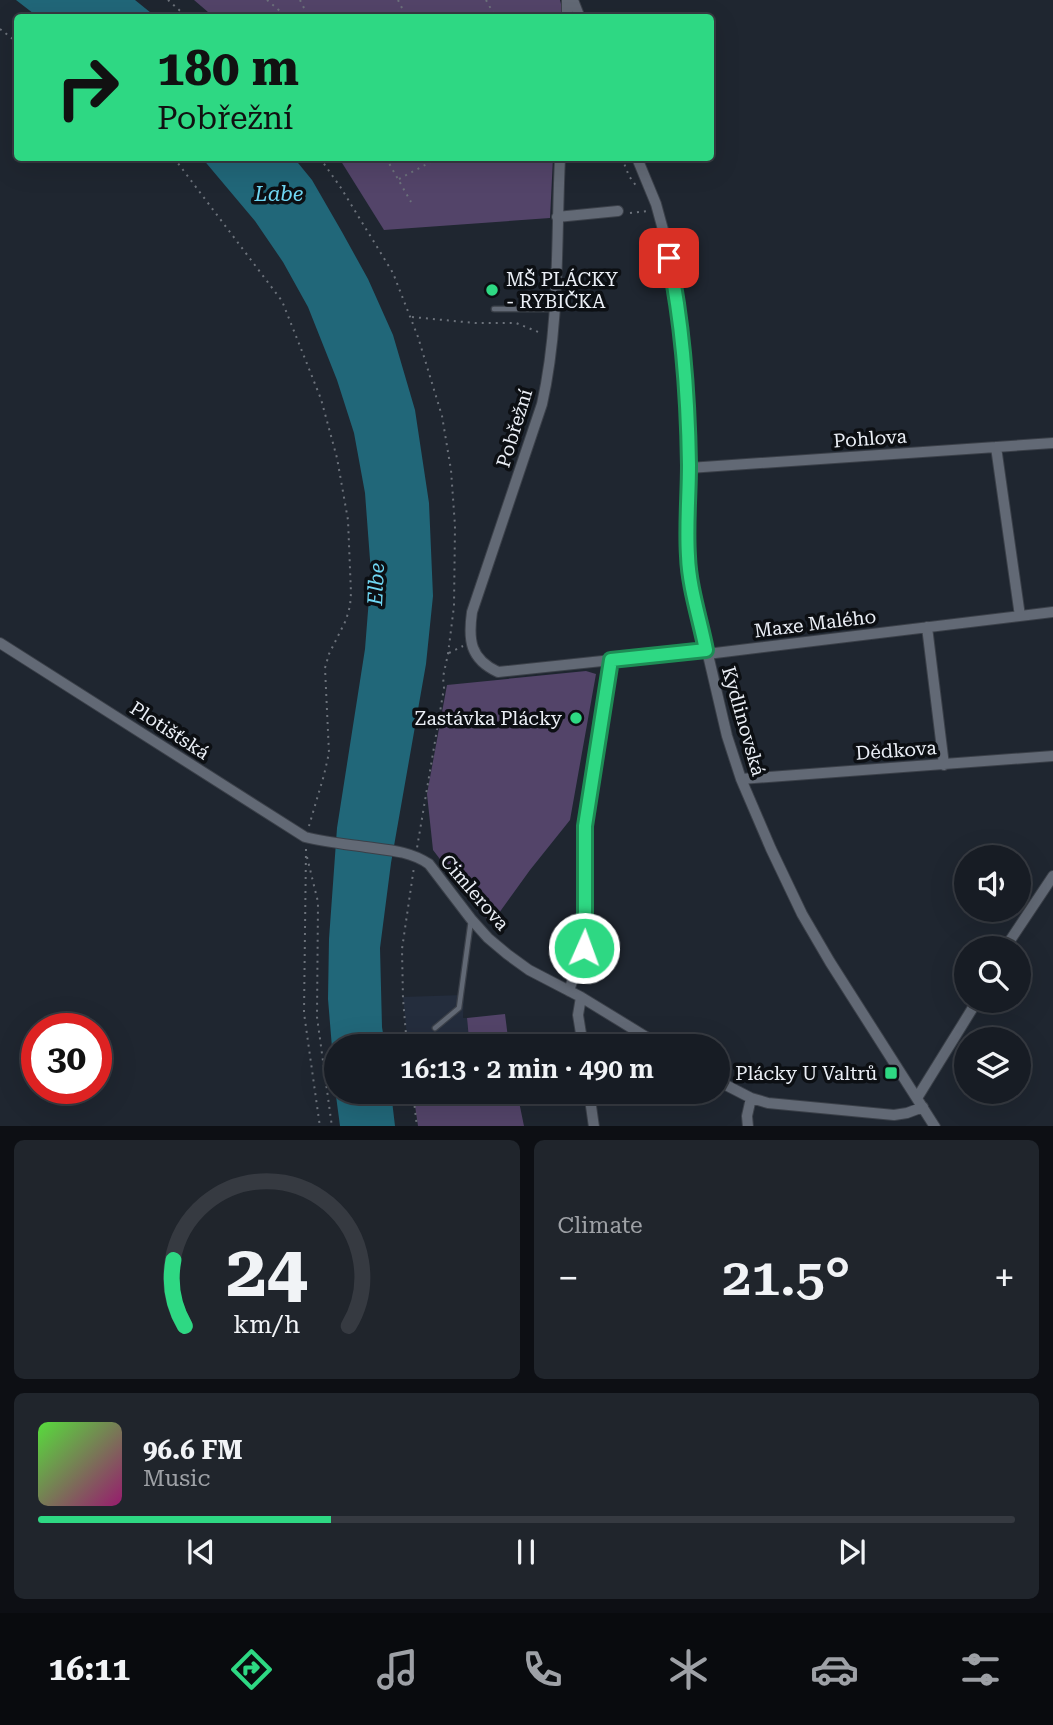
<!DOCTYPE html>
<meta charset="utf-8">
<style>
body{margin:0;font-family:"Roboto Serif",serif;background:#20252c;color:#f1f3f6;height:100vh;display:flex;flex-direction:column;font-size:26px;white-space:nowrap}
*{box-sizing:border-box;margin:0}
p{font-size:23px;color:#9ea1a6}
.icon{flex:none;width:38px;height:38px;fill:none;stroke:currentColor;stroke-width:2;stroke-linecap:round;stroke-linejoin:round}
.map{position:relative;height:1126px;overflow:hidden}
.details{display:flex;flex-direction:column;gap:14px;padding:14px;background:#0d0f14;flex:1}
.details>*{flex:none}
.hud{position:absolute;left:14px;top:14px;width:700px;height:147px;border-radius:7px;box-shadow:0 7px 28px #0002,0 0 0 2px #363a41;background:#2ed883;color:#111;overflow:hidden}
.tools{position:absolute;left:954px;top:845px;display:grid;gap:14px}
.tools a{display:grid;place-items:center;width:77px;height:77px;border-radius:50%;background:#171c24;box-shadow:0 7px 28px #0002,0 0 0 2px #363a41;font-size:35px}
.speed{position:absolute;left:21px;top:1013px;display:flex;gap:14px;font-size:35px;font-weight:700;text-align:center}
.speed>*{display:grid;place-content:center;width:91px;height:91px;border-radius:50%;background:#171c24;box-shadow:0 7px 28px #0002,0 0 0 2px #363a41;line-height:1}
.speed .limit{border:10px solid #d22;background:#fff;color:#111}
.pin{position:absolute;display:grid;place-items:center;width:60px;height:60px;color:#fff;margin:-30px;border-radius:14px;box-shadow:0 4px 10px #0006}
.me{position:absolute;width:77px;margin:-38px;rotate:2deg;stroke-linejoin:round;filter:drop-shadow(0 0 5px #0008)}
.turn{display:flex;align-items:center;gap:24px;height:147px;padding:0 28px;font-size:32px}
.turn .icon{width:91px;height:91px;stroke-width:2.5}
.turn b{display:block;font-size:49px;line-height:60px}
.big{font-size:52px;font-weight:600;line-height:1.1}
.details .tile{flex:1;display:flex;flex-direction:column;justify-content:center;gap:10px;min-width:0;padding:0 24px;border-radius:10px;background:#20252c}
.details .dial{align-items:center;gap:0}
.dial svg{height:182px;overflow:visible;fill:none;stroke:#363a41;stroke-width:7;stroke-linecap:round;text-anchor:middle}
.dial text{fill:#f1f3f6;stroke:none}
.song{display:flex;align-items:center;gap:21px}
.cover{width:84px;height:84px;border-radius:10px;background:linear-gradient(135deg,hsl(110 70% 55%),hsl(320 70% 35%))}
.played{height:7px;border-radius:4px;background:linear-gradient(90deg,#2ed883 30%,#363a41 30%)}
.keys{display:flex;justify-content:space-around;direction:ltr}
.heat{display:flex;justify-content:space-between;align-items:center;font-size:38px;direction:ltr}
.details .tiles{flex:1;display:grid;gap:14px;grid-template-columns:1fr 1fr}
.tile:last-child{grid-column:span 2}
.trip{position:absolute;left:324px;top:1034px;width:406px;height:70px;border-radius:35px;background:#171c24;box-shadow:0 7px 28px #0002,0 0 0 2px #363a41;font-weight:600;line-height:70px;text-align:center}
.menu{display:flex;height:112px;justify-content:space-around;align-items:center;background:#090b0e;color:#9ea1a6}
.menu .icon{width:49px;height:49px}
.menu .on{color:#2ed883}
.menu b{font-size:32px;color:#f1f3f6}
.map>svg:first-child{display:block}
</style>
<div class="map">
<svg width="1053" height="1127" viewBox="0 0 1053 1127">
<rect width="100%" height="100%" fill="#1f2630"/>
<path fill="#242d3d" d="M464,995L463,1018H467L469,1039L463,1040L459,1046H408L403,997Z"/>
<path fill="#534469" d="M194,0H560L561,4V18H215Z
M339,158H553L550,218L384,230Z
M586,671L596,674L570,820L530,870L491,924L453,876H449V871L433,850L427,794L447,685Z
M505,1014L509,1046H459L463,1040L469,1039L467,1018Z
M413,1092H517L524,1126H418Z"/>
<path fill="#216779" d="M16,0H135L156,17H38Z
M202,158H294L312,180L342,232L368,279L393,335L415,410L429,503L433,596L426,664L391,863L380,948L382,1027L385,1046H336V1092H391L395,1126H340L336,1096L328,999L329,939L337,828L365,649L371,573L365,493L354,433L337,380L308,307L283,262L255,221Z"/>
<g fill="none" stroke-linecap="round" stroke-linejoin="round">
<g stroke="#3b4049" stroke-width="7">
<path id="service" d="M494,309H554
M435,1028L459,1008L471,920"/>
</g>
<g stroke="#3b4049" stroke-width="12">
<path id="minor" d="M573,0L580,18
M567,18V0
M560,158C556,240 560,324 542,404L472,612C468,640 470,659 498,672L706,650
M637,158L656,204L665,237L673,279L680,333L687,395L689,468L688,556L690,578L727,736L741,779L771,849L802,914L830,962L935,1127
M557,217L618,211
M996,447L1020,616
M689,468L1053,443
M927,627L944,765
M0,643L305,837C325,842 345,844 366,847C388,850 410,851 429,864L471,919L488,938L507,954L529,970L581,997L661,1046
M707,654L1053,612
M741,779L1053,756
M1005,948L1053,876
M569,991L585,941V826L612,660
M581,997L578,1015L583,1046
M718,1081L751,1098L768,1103L894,1115L907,1113L923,1107
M589,1092L594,1127
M917,1098L977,1001
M748,1127L747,1116L751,1098"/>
</g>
<path stroke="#6c727b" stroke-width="2" stroke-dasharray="2 5" stroke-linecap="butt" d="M168,0L188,18
M267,0L288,18
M300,0L309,18
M398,0L407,18
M486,0L496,18
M0,29L18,43
M174,158L282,301L321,399L337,458L348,520L351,593L350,606L346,620L329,654L325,668L329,753L324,775L309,826
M320,158L341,188L393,273L418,337L442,416L451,470L455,526L454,606L448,654L443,677L444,688L417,848
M386,158L411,202
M622,158L629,176L637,187
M399,179L438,158
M630,213L648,211
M412,317L475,323H516L541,333
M449,653L463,646
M306,849L304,1013L320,1127
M307,857L318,902L317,1017L332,1127
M407,1046L403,999L402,949L414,867
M413,1092L417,1127"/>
<use href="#service" stroke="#626975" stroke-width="4.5"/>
<use href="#minor" stroke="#626975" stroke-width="10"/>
</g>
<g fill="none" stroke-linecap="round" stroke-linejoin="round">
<g stroke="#1e8c55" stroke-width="18">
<path id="route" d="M584,948L585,941V826L611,660L706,650C700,619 689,587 688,556C686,526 689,495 689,465C688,396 683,326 669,258"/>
</g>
<use href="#route" stroke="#2ed883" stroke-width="12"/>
</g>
<g fill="#2ed883" stroke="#0c0f13" stroke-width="2.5">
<circle cx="492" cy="290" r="7"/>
<circle cx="576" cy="718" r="7"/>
<rect x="884" y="1066" width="14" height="14" rx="3.5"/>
</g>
<g text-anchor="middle" stroke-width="7" stroke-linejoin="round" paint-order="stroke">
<g font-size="19" fill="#ebeff6" stroke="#0c0f13" text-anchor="end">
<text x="506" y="286" text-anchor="start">MŠ PLÁCKY<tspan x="506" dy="22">- RYBIČKA</tspan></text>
<text x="562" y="725">Zastávka Plácky</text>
<text x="877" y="1080">Plácky U Valtrů</text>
</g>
<g font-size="19" fill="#ebeff6" stroke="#0c0f13">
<text transform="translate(514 428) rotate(-73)" y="7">Pobřežní</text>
<text transform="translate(870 438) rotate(-4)" y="7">Pohlova</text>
<text transform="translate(815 623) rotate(-7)" y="7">Maxe Malého</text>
<text transform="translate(744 721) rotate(74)" y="7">Kydlinovská</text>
<text transform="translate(170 730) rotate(33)" y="7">Plotišťská</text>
<text transform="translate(896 750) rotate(-4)" y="7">Dědkova</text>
<text transform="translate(475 892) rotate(49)" y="7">Cimlerova</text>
</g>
<g font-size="21" font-style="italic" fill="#70d7f3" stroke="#0c0f13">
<text x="279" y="201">Labe</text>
<text transform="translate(376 584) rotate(-87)" y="7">Elbe</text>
</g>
</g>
</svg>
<div class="tools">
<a><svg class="icon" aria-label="sound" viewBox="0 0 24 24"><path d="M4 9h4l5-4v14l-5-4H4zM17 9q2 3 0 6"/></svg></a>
<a><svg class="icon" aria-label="search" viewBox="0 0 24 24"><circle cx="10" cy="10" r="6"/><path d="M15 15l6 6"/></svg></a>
<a><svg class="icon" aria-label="layers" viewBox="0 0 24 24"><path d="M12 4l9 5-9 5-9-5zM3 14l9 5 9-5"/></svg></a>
</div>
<div class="speed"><div class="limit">30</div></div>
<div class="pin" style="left:669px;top:258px;background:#d93025"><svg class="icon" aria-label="arrive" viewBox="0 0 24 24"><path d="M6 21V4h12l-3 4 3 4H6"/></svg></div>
<svg class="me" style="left:584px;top:948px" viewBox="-20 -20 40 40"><circle r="17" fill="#2ed883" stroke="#fff" stroke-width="3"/><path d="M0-11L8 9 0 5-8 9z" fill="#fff"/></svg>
<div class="trip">16:13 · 2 min · 490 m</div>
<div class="hud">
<div class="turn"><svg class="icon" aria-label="right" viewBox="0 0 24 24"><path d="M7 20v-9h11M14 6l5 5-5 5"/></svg><div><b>180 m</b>Pobřežní</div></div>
</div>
</div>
<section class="details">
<div class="tiles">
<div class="tile dial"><svg viewBox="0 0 100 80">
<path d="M14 69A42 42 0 1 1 86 69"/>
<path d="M14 69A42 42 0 0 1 9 40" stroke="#2ed883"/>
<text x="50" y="56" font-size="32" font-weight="700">24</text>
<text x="50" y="72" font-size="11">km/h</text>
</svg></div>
<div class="tile"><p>Climate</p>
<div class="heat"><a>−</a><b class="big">21.5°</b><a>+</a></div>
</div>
<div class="tile">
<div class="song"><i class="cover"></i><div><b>96.6 FM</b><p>Music</p></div></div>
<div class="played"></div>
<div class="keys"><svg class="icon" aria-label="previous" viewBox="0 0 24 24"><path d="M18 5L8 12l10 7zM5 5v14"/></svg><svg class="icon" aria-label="pause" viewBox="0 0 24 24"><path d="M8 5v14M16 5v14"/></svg><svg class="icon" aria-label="next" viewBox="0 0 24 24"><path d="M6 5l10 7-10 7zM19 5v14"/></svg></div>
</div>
</div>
</section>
<nav class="menu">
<b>16:11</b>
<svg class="icon on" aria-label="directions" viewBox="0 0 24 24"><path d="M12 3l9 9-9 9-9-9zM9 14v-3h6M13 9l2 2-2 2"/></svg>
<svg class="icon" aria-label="music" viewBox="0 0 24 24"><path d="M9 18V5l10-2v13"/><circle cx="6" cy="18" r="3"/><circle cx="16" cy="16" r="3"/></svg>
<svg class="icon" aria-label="phone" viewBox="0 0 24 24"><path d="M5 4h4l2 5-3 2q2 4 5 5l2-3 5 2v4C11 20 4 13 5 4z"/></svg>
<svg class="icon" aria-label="climate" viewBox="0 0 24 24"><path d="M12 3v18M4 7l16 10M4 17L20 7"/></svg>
<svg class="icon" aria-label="car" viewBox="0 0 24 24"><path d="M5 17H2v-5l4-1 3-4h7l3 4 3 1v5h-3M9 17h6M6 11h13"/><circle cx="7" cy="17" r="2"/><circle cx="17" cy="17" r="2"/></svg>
<svg class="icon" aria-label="filters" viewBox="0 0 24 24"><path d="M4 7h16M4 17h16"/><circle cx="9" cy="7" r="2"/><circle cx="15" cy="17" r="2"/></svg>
</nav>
